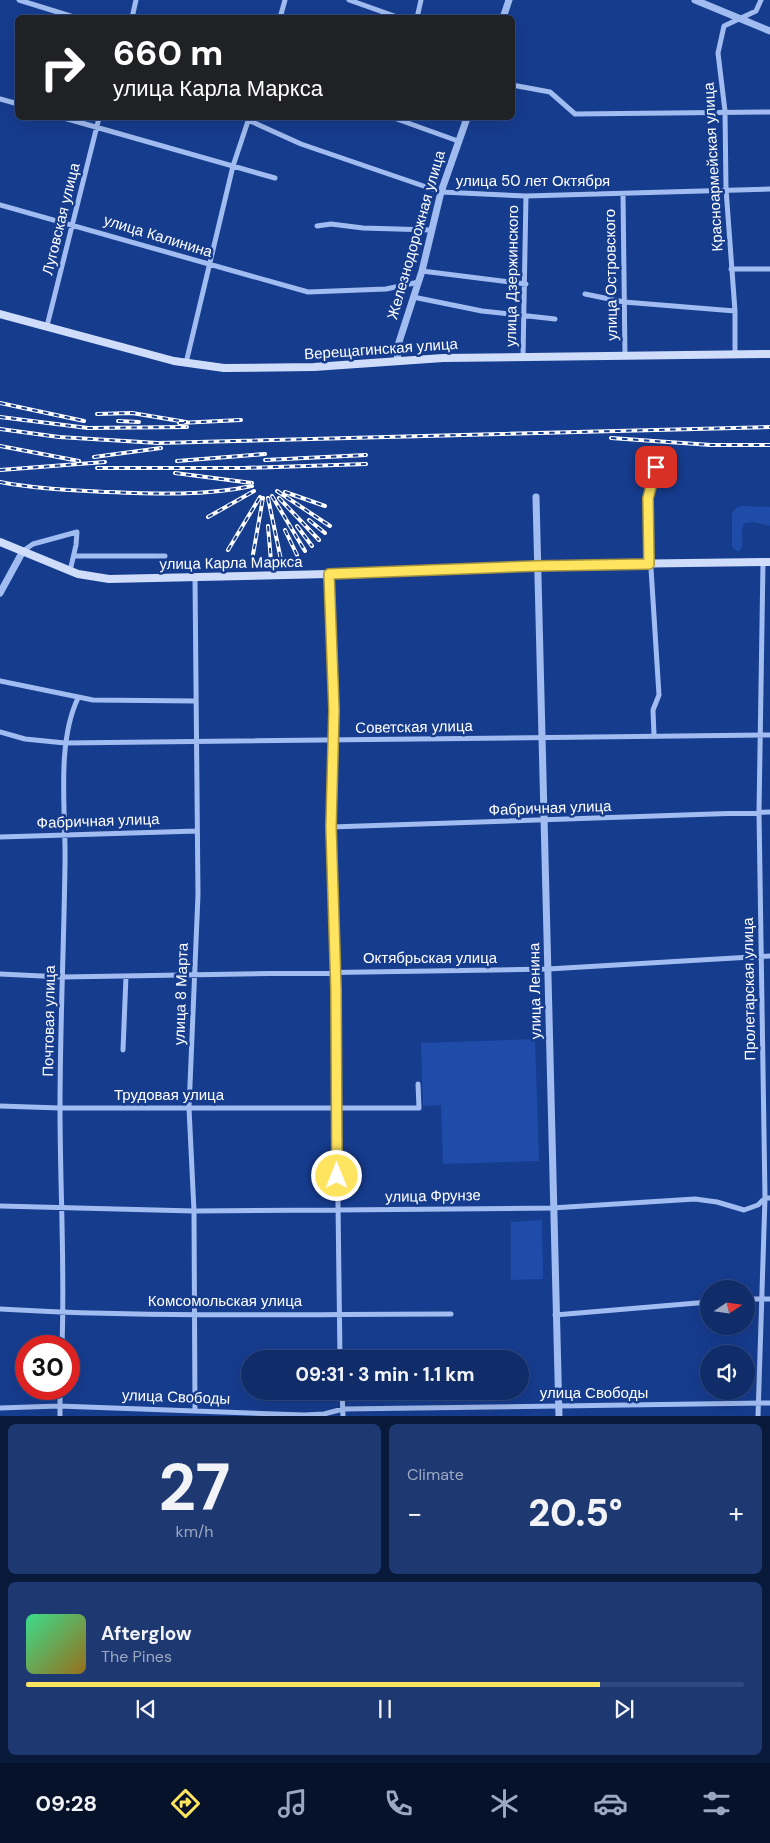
<!DOCTYPE html>
<meta charset="utf-8">
<style>
body{margin:0;font-family:"DM Sans",sans-serif;background:#1e3972;color:#f1f3f6;height:100vh;display:flex;flex-direction:column;font-size:19px;white-space:nowrap}
*{box-sizing:border-box;margin:0}
p{font-size:16px;color:#9ca8c1}
.icon{flex:none;width:28px;height:28px;fill:none;stroke:currentColor;stroke-width:2;stroke-linecap:round;stroke-linejoin:round}
.map{position:relative;height:1416px;overflow:hidden}
.drawer{display:flex;flex-direction:column;gap:8px;padding:8px;background:#09193a;flex:1}
.drawer>*{flex:none}
.guide{position:absolute;left:15px;top:15px;width:500px;height:105px;border-radius:8px;box-shadow:0 5px 20px #0002,0 0 0 1px #30497e;background:#202124;color:#fff;overflow:hidden}
.needle{width:32px;rotate:77deg}
.buttons{position:absolute;left:700px;top:1280px;display:grid;gap:10px}
.buttons a{display:grid;place-items:center;width:55px;height:55px;border-radius:50%;background:#102d6a;box-shadow:0 5px 20px #0002,0 0 0 1px #30497e;font-size:25px}
.speed{position:absolute;left:15px;top:1335px;display:flex;gap:10px;font-size:25px;font-weight:700;text-align:center}
.speed>*{display:grid;place-content:center;width:65px;height:65px;border-radius:50%;background:#102d6a;box-shadow:0 5px 20px #0002,0 0 0 1px #30497e;line-height:1}
.speed .limit{border:8px solid #d22;background:#fff;color:#111}
.pin{position:absolute;display:grid;place-items:center;width:42px;height:42px;color:#fff;margin:-21px;border-radius:10px;box-shadow:0 2px 8px #0006}
.me{position:absolute;width:55px;margin:-28px;rotate:0deg;stroke-linejoin:round;filter:drop-shadow(0 0 4px #0008)}
.turn{display:flex;align-items:center;gap:18px;height:105px;padding:0 15px;font-size:22px}
.turn .icon{width:65px;height:65px;stroke-width:2.5}
.turn b{display:block;font-size:35px;line-height:42px}
.big{font-size:38px;font-weight:800;line-height:1.1}
.drawer .card{flex:1;display:flex;flex-direction:column;justify-content:center;gap:8px;min-width:0;padding:0 18px;border-radius:8px;background:#1e3972}
.drawer .dial{align-items:center;gap:0}
.dial b{font-size:65px;line-height:1}
.song{display:flex;align-items:center;gap:15px}
.cover{width:60px;height:60px;border-radius:8px;background:linear-gradient(135deg,hsl(150 70% 55%),hsl(40 70% 35%))}
.played{height:5px;border-radius:2px;background:linear-gradient(90deg,#ffe460 80%,#30497e 80%)}
.keys{display:flex;justify-content:space-around;direction:ltr}
.heat{display:flex;justify-content:space-between;align-items:center;font-size:28px;direction:ltr}
.drawer .tiles{flex:1;display:grid;gap:8px;grid-template-columns:1fr 1fr}
.card:last-child{grid-column:span 2}
.trip{position:absolute;left:241px;top:1350px;width:288px;height:50px;border-radius:25px;background:#102d6a;box-shadow:0 5px 20px #0002,0 0 0 1px #30497e;font-weight:800;line-height:50px;text-align:center}
.menu{display:flex;height:80px;justify-content:space-around;align-items:center;background:#06122a;color:#9ca8c1}
.menu .icon{width:35px;height:35px}
.menu .on{color:#ffe460}
.menu b{font-size:22px;color:#f1f3f6}
.map>svg:first-child{display:block}
</style>
<div class="map">
<svg width="770" height="1416" viewBox="0 0 770 1416">
<rect width="100%" height="100%" fill="#163c8e"/>
<path fill="#1e4ca8" d="M742,506L770,507V526L753,522L745,523C738,533 746,542 740,551H737L732,547V513L737,507Z
M535,1039L539,1161L443,1164L441,1105L423,1106L421,1043Z
M542,1220L543,1279L511,1280V1222Z"/>
<g fill="none" stroke-linecap="round" stroke-linejoin="round">
<path stroke="#a1bcf0" stroke-width="5" d="M19,0L77,18
M349,0L400,18
M132,18L136,0
M280,18L285,0
M417,18L421,0
M512,85L550,92L575,114L770,112
M0,99L18,104
M64,118L275,178
M394,118L458,141
M248,120L301,144L441,192L526,196L770,189
M623,194L625,356
M0,205L308,292L386,289L419,282
M317,226L331,224L363,228L431,230
M731,269H770
M422,271L526,284
M585,294L624,302L735,311
M413,297L482,311L555,319
M47,326L99,118
M735,355V311L726,189L725,111L718,53L724,26L756,11L761,0
M523,357L526,196
M186,363L233,166L249,118
M23,551L33,544L77,532L76,545L70,571
M74,556H165
M329,574L334,710L331,827L335,971L340,1359
M0,681L93,700L196,701
M0,732L25,739L65,743L770,735
M654,735L653,710L659,695L647,505L650,485L656,467
M331,827L770,812
M0,837L197,831
M0,974L63,977L548,969L770,956
M123,1050L126,976
M0,1106L60,1108H419L418,1084
M0,1206L194,1211L337,1210L552,1208L695,1199L717,1202L744,1210L758,1205L765,1198H770
M746,1299H770
M0,1309C150,1318 301,1314 451,1314
M555,1315L709,1302
M62,1346C65,1267 60,1188 60,1108C60,1026 64,944 65,863C66,812 56,744 78,698
M342,1391L343,1416
M0,1408L59,1406L304,1415L324,1414L343,1409L770,1403
M195,1411L194,1211L189,1108L198,895L195,578
M60,1416V1389
M758,1416L765,1198L759,812L763,562"/>
<path stroke="#a1bcf0" stroke-width="7" d="M695,0L770,31
M503,18L509,0
M397,361L399,342L422,271L441,192L467,118
M536,497L559,1416
M0,593L23,551"/>
<path stroke="#cfddfb" stroke-width="8" d="M0,314L174,361L224,368L314,367L443,358L770,354
M0,542L78,574L109,579L329,574L537,565L770,562"/>
<g stroke="#fff" stroke-width="4">
<path id="rail" d="M0,403L84,421
M97,414L132,413L186,422
M0,417L88,428L187,427
M118,421L139,422
M179,423L241,420
M0,429L59,437L158,443L770,427
M611,438L711,445H770
M0,446L79,461
M94,457L161,448
M265,460L366,455
M177,461L265,454
M97,468H243L366,464
M0,470L105,462
M175,473L252,483
M0,482C36,489 71,490 107,492C156,494 204,496 252,486
M277,491L330,526
M285,492L325,506
M272,496L305,551
M268,498L281,560
M279,498L319,540
M208,517L254,491
M309,520L325,533
M268,526L271,561
M297,526L312,546
M285,530L297,555
M228,550L260,497
M252,560L263,498"/>
</g>
<use href="#rail" stroke="#163c8e" stroke-width="2" stroke-dasharray="5.5" stroke-linecap="butt"/>
</g>
<g fill="none" stroke-linecap="round" stroke-linejoin="round">
<g stroke="#a6943e" stroke-width="12">
<path id="route" d="M337,1176L336,990L331,827L334,710L329,574L537,566L649,564L648,498L656,467"/>
</g>
<use href="#route" stroke="#ffe460" stroke-width="9"/>
</g>
<g text-anchor="middle" stroke-width="5" stroke-linejoin="round" paint-order="stroke">
<g font-size="15" fill="#fff" stroke="#163c8e">
<text transform="translate(713 167) rotate(-93)" y="5">Красноармейская улица</text>
<text x="533" y="186">улица 50 лет Октября</text>
<text transform="translate(61 219) rotate(-76)" y="5">Луговская улица</text>
<text transform="translate(416 235) rotate(-74)" y="5">Железнодорожная улица</text>
<text transform="translate(158 236) rotate(17)" y="5">улица Калинина</text>
<text transform="translate(611 275) rotate(-91)" y="5">улица Островского</text>
<text transform="translate(512 276) rotate(-89)" y="5">улица Дзержинского</text>
<text transform="translate(381 349) rotate(-4)" y="5">Верещагинская улица</text>
<text transform="translate(231 563) rotate(-1)" y="5">улица Карла Маркса</text>
<text transform="translate(414 727) rotate(-1)" y="5">Советская улица</text>
<text transform="translate(550 808) rotate(-2)" y="5">Фабричная улица</text>
<text transform="translate(98 821) rotate(-2)" y="5">Фабричная улица</text>
<text x="430" y="963">Октябрьская улица</text>
<text transform="translate(749 989) rotate(-91)" y="5">Пролетарская улица</text>
<text transform="translate(535 991) rotate(-91)" y="5">улица Ленина</text>
<text transform="translate(181 994) rotate(-88)" y="5">улица 8 Марта</text>
<text transform="translate(49 1021) rotate(-89)" y="5">Почтовая улица</text>
<text x="169" y="1100">Трудовая улица</text>
<text transform="translate(433 1196) rotate(-1)" y="5">улица Фрунзе</text>
<text x="225" y="1306">Комсомольская улица</text>
<text x="594" y="1398">улица Свободы</text>
<text transform="translate(176 1397) rotate(2)" y="5">улица Свободы</text>
</g>
</g>
</svg>
<div class="buttons">
<a><svg class="needle" viewBox="-14 -14 28 28"><path d="M0-13l5 13h-10z" fill="#e53935"/><path d="M0 13l5-13h-10z" fill="#9ca8c1"/></svg></a>
<a><svg class="icon" aria-label="sound" viewBox="0 0 24 24"><path d="M4 9h4l5-4v14l-5-4H4zM17 9q2 3 0 6"/></svg></a>
</div>
<div class="speed"><div class="limit">30</div></div>
<div class="pin" style="left:656px;top:467px;background:#d93025"><svg class="icon" aria-label="arrive" viewBox="0 0 24 24"><path d="M6 21V4h12l-3 4 3 4H6"/></svg></div>
<svg class="me" style="left:337px;top:1176px" viewBox="-20 -20 40 40"><circle r="17" fill="#ffe460" stroke="#fff" stroke-width="3"/><path d="M0-11L8 9 0 5-8 9z" fill="#fff"/></svg>
<div class="trip">09:31 · 3 min · 1.1 km</div>
<div class="guide">
<div class="turn"><svg class="icon" aria-label="right" viewBox="0 0 24 24"><path d="M7 20v-9h11M14 6l5 5-5 5"/></svg><div><b>660 m</b>улица Карла Маркса</div></div>
</div>
</div>
<section class="drawer">
<div class="tiles">
<div class="card dial"><b>27</b><p>km/h</p></div>
<div class="card"><p>Climate</p>
<div class="heat"><a>−</a><b class="big">20.5°</b><a>+</a></div>
</div>
<div class="card">
<div class="song"><i class="cover"></i><div><b>Afterglow</b><p>The Pines</p></div></div>
<div class="played"></div>
<div class="keys"><svg class="icon" aria-label="previous" viewBox="0 0 24 24"><path d="M18 5L8 12l10 7zM5 5v14"/></svg><svg class="icon" aria-label="pause" viewBox="0 0 24 24"><path d="M8 5v14M16 5v14"/></svg><svg class="icon" aria-label="next" viewBox="0 0 24 24"><path d="M6 5l10 7-10 7zM19 5v14"/></svg></div>
</div>
</div>
</section>
<nav class="menu">
<b>09:28</b>
<svg class="icon on" aria-label="directions" viewBox="0 0 24 24"><path d="M12 3l9 9-9 9-9-9zM9 14v-3h6M13 9l2 2-2 2"/></svg>
<svg class="icon" aria-label="music" viewBox="0 0 24 24"><path d="M9 18V5l10-2v13"/><circle cx="6" cy="18" r="3"/><circle cx="16" cy="16" r="3"/></svg>
<svg class="icon" aria-label="phone" viewBox="0 0 24 24"><path d="M5 4h4l2 5-3 2q2 4 5 5l2-3 5 2v4C11 20 4 13 5 4z"/></svg>
<svg class="icon" aria-label="climate" viewBox="0 0 24 24"><path d="M12 3v18M4 7l16 10M4 17L20 7"/></svg>
<svg class="icon" aria-label="car" viewBox="0 0 24 24"><path d="M5 17H2v-5l4-1 3-4h7l3 4 3 1v5h-3M9 17h6M6 11h13"/><circle cx="7" cy="17" r="2"/><circle cx="17" cy="17" r="2"/></svg>
<svg class="icon" aria-label="filters" viewBox="0 0 24 24"><path d="M4 7h16M4 17h16"/><circle cx="9" cy="7" r="2"/><circle cx="15" cy="17" r="2"/></svg>
</nav>
